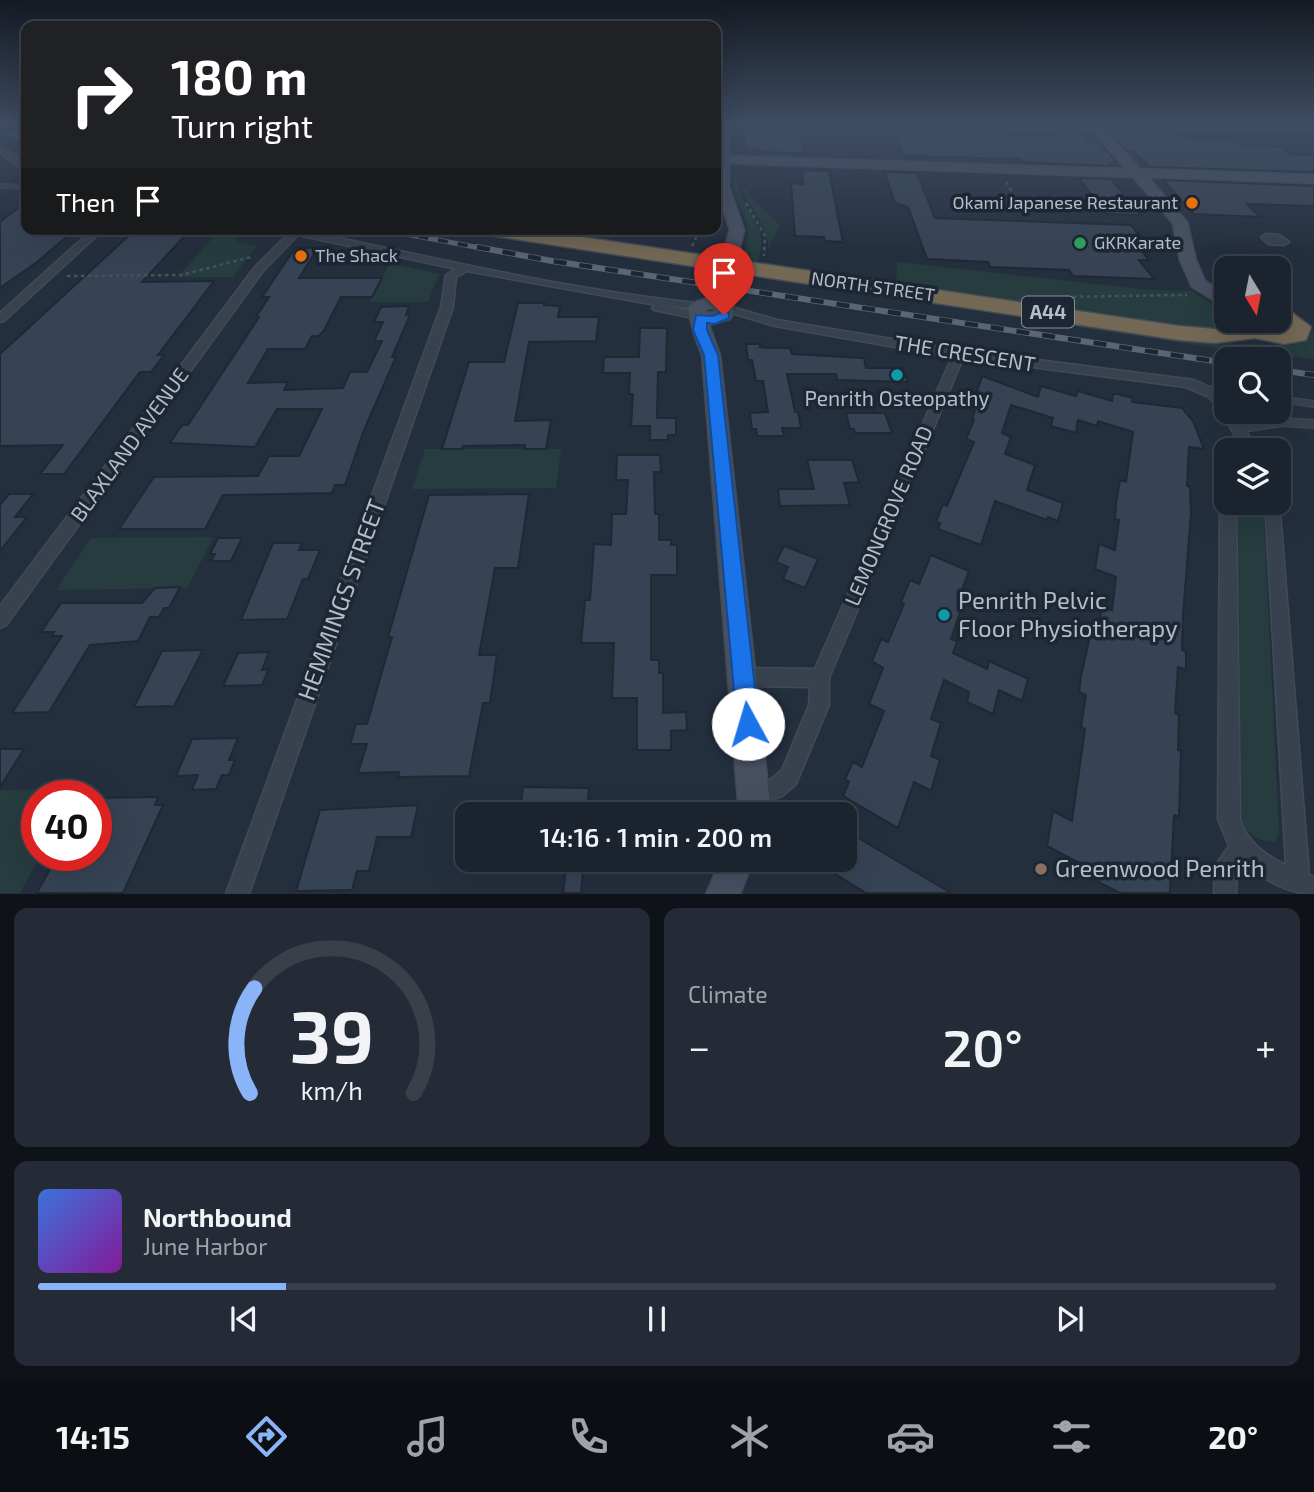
<!DOCTYPE html>
<meta charset="utf-8">
<style>
body{margin:0;font-family:"Exo 2",sans-serif;background:#242b36;color:#f1f3f6;height:100vh;display:flex;flex-direction:column;font-size:26px;white-space:nowrap}
*{box-sizing:border-box;margin:0}
p{font-size:23px;color:#a0a4aa}
.icon{flex:none;width:38px;height:38px;fill:none;stroke:currentColor;stroke-width:2;stroke-linecap:round;stroke-linejoin:round}
.map{position:relative;height:894px;overflow:hidden}
.drawer{display:flex;flex-direction:column;gap:14px;padding:14px;background:#0f1319;flex:1}
.drawer>*{flex:none}
.hud{position:absolute;left:21px;top:21px;width:700px;height:214px;border-radius:14px;box-shadow:0 7px 28px #0002,0 0 0 2px #39404a;background:#202124;color:#fff;overflow:hidden}
.needle{width:46px;rotate:170deg}
.buttons{position:absolute;left:1214px;top:256px;display:grid;gap:14px}
.buttons a{display:grid;place-items:center;width:77px;height:77px;border-radius:14px;background:#1b232e;box-shadow:0 7px 28px #0002,0 0 0 2px #39404a;font-size:35px}
.speed{position:absolute;left:21px;top:780px;display:flex;gap:14px;font-size:35px;font-weight:700;text-align:center}
.speed>*{display:grid;place-content:center;width:91px;height:91px;border-radius:50%;background:#1b232e;box-shadow:0 7px 28px #0002,0 0 0 2px #39404a;line-height:1}
.speed .limit{border:10px solid #d22;background:#fff;color:#111}
.pin{position:absolute;display:grid;place-items:center;width:60px;height:60px;color:#fff;margin:-72px -30px;border-radius:50% 50% 50% 0;rotate:-45deg;box-shadow:0 0 7px #0007}
.pin .icon{rotate:45deg}
.me{position:absolute;width:77px;margin:-38px;rotate:354deg;stroke-linejoin:round;filter:drop-shadow(0 0 5px #0008)}
.turn{display:flex;align-items:center;gap:24px;height:147px;padding:0 35px;font-size:32px}
.turn .icon{width:91px;height:91px;stroke-width:2.5}
.turn b{display:block;font-size:49px;line-height:60px}
.then{display:flex;align-items:center;height:66px;padding:0 35px;background:#0003;gap:14px;font-size:26px}
.big{font-size:52px;font-weight:600;line-height:1.1}
.drawer .card{flex:1;display:flex;flex-direction:column;justify-content:center;gap:10px;min-width:0;padding:0 24px;border-radius:14px;background:#242b36}
.drawer .dial{align-items:center;gap:0}
.dial svg{height:182px;overflow:visible;fill:none;stroke:#39404a;stroke-width:7;stroke-linecap:round;text-anchor:middle}
.dial text{fill:#f1f3f6;stroke:none}
.song{display:flex;align-items:center;gap:21px}
.cover{width:84px;height:84px;border-radius:10px;background:linear-gradient(135deg,hsl(220 70% 55%),hsl(290 70% 35%))}
.played{height:7px;border-radius:4px;background:linear-gradient(90deg,#8ab4f8 20%,#39404a 20%)}
.keys{display:flex;justify-content:space-around;direction:ltr}
.heat{display:flex;justify-content:space-between;align-items:center;font-size:38px;direction:ltr}
.drawer .tiles{flex:1;display:grid;gap:14px;grid-template-columns:1fr 1fr}
.card:last-child{grid-column:span 2}
.trip{position:absolute;left:455px;top:802px;width:402px;height:70px;border-radius:14px;background:#1b232e;box-shadow:0 7px 28px #0002,0 0 0 2px #39404a;font-weight:600;line-height:70px;text-align:center}
.menu{display:flex;height:112px;justify-content:space-around;align-items:center;background:#0b0e12;color:#a0a4aa}
.menu .icon{width:49px;height:49px}
.menu .current{color:#8ab4f8}
.menu b{font-size:32px;color:#f1f3f6}
.map>svg:first-child{display:block}
</style>
<div class="map">
<svg width="1314" height="894" viewBox="0 0 1314 894">
<rect width="100%" height="100%" fill="#242f3e"/>
<path fill="#263c3f" d="M733,180H737C742,216 772,223 757,263L741,260C759,219 736,215 733,180Z
M743,188H746L749,196L780,225L768,251C771,228 749,209 743,188Z
M220,229L243,231L236,241L257,246L233,277H178Z
M897,262L1149,290L1192,291L1225,313L1231,323L1226,329L1210,332L896,286Z
M390,263L439,274L428,302H370Z
M1076,323L1207,343L1292,345L1307,339L1314,328V359L1262,353L1260,350L1243,348V351L1229,350L1077,327Z
M425,449H561L556,488L412,489Z
M1238,502H1263L1279,833L1276,841C1259,844 1245,832 1241,816Z
M214,537L187,588L56,590L91,538Z
M76,789L72,796H37V856H40L20,893H0V790Z"/>
<path fill="#364354" stroke="#1f2835" stroke-width="2" d="M744,126H791V132L801,133L804,153L760,152V149L744,148Z
M892,126H996L1007,135L1057,136L1054,132L1080,133L1090,144L1097,140L1116,161L1108,166L1023,162L1021,159L904,156Z
M1116,129L1166,131L1193,139L1238,140L1245,146L1281,147L1290,154L1314,155V172L1150,167L1133,151L1129,153L1110,132Z
M802,170L829,171L843,242L825,241L824,237L795,236L791,183L803,184Z
M888,172L917,173L935,218L1131,225L1151,250L1140,249L1149,260H1139L1154,279L1073,276L1069,270L990,267L988,262L927,259L908,207L895,203L885,174Z
M1079,178L1111,179L1141,215L1106,214Z
M1163,180L1314,186V206L1247,204L1260,217L1194,214Z
M26,202V229H76L37,262L0,288V222Z
M136,229L190,230L142,282L214,281L158,355H164L151,372H140L64,474H40L63,445L0,446V354Z
M295,248H318L299,278H382L372,297H341L323,332L318,336H312L305,349H268L248,383L288,382L284,390L343,388L350,372H367L382,341H374L383,322H374L381,307L409,306L406,315H410L392,357H396L364,430L345,485H335L332,493L223,495L205,529H119L154,477L258,476L269,456H299L322,409H277L255,447L170,443L182,425H188L259,317H256L269,297H262Z
M518,303H545L544,305L560,306L558,317H599L596,341L529,342L515,421L551,420L546,449H525V445L463,446L462,449H442L469,362H504Z
M640,328H667L666,372H658L657,418H676V435H668V440H650V426H631L633,394H629L630,373H603L604,357H639Z
M746,344H760V347L768,348H790L792,354L864,358L866,368H902L908,382L837,380L836,374H787L795,412H798L801,428H782L784,436H757L756,429H752L750,413L768,412L763,381H756L752,360H748Z
M982,376L1038,397L1041,386L1076,396L1078,391L1112,401L1113,394H1118L1133,398L1132,402L1182,408L1193,421L1204,449L1189,447L1187,486L1190,487L1191,512L1183,616L1182,650L1186,652V670L1178,667L1175,713L1179,715L1178,750L1181,751L1179,817L1174,815L1170,893H1120L1077,871L1078,862L1047,846L1053,811L1072,821L1085,729L1081,727L1086,695L1079,692L1081,676L1090,636L1097,639L1102,606L1112,610L1116,577L1095,569L1099,544L1115,550L1119,520L1115,519L1116,503L1120,480L1126,482L1133,432L1098,421L1097,426L1078,420L1076,433L1051,426L1053,418L1011,405L1002,433L1011,437L1005,454L1035,465L1027,490L1063,503L1058,521L1048,517L1047,520L995,501L981,545L938,529L940,523L936,522L943,504L947,506L974,442L966,439L974,420L972,419L975,411L971,410Z
M846,413H885L892,433H855L854,429H850Z
M617,455H660L661,472H654L655,514H659V540H671V545H677V575H651V660H659V673H663V713L686,712L687,730L671,731V750H637V698H612L614,643H581L585,600H590L594,544L611,545L612,514H626L628,480H616Z
M807,460H852L859,482L844,483L850,505L780,506L778,489H814Z
M9,494H33L15,517H27L0,551V505Z
M529,494L518,568H495L479,655H497L490,703H483L469,776L398,777L399,772L358,773L367,744H350L356,724H367L392,637H388L429,495Z
M218,538H242L231,561H211L215,554H210Z
M273,543H302L299,550H320L308,579H303L287,619L241,620Z
M784,546L818,559L805,588L783,579L788,567L776,562Z
M931,555L969,571L958,601L963,603L951,639L957,641L953,653L987,669L989,661L1028,679L1022,701L999,690L993,714L967,702L969,692L944,680L931,719L941,723L931,756L940,760L931,791L914,782L898,828L843,796L849,782L845,779L853,762L862,767L884,711L869,704L883,668L872,661L881,639L888,642L904,604L901,602L910,580L919,584Z
M180,587L169,608H164L159,617H150L138,641L90,645L49,712L12,713L62,636H52L54,632H41L61,603H142L155,588Z
M203,650L174,706L134,707L162,651Z
M269,652L262,670L269,669L262,685L223,686L238,653Z
M238,738L229,760H235L229,775H222L216,789L192,790L198,775L176,776L192,739Z
M0,749H24L0,787Z
M523,787L589,788L587,814H520Z
M158,797L155,805H163L123,893H37L57,856H96V798Z
M418,805L411,837H377L369,871H357L352,890L296,891L320,810Z
M845,830L951,893H866L811,859H845Z
M567,859H584L581,893H563Z"/>
<g fill="none" stroke-linecap="round" stroke-linejoin="round">
<g stroke="#414a57" stroke-width="6">
<path id="lane-far2" d="M1001,126L1098,129
M0,186L26,187"/>
</g>
<g stroke="#414a57" stroke-width="8">
<path id="lane-far1" d="M1208,390L1227,388
M1279,399L1314,404"/>
</g>
<g stroke="#414a57" stroke-width="10">
<path id="lane" d="M1237,429L1282,422L1314,424"/>
</g>
<g stroke="#414a57" stroke-width="3">
<path id="street" d="M1123,126H1314V130L1127,128Z
M0,146L26,163V168L14,164L0,152Z
M93,229H104L4,321L0,322V313Z
M283,229H297C430,257 563,289 698,303L702,304V308L666,306L702,314L704,316L698,319L654,310L652,308L656,305L467,271L456,277L453,307L249,894H226L441,307L446,275L456,269L298,235L263,271L6,625L0,628V606L255,267L289,233L284,232Z
M1266,234L1279,235L1289,242L1284,245L1268,244L1261,237Z
M725,305L777,320L959,350L1194,380L1219,391L1227,400V411H1235L1257,450H1243L1221,411L1209,397L1186,387L963,358L829,678V705L796,784L782,796L755,806L748,803L745,796L748,789L769,781L782,770L809,705L810,687L743,686L736,683L734,677L736,671L743,668L815,669L952,357L775,326L721,310L719,308Z
M1227,497V502H1236L1240,819C1247,842 1265,855 1286,865L1265,502H1279V500L1309,875L1314,877V894C1288,894 1263,879 1243,863L1237,870L1236,894H1214L1215,866L1229,846L1218,819L1220,502Z"/>
</g>
<g stroke="#414a57" stroke-width="3">
<path id="secondary" d="M717,126H729V156L1126,169L1089,126H1101L1140,169L1314,175V183L1148,177L1187,222L1196,260L1205,281L1227,295V308L1192,287L1180,260L1173,223L1133,177L729,163V187L744,230L737,260L729,265L721,260L730,230L716,188Z
M708,298L725,300L734,311L730,319L709,325L720,355L771,814H739L702,355C695,339 691,324 688,308L690,304ZM710,308L714,309L717,312L706,313L705,310Z
M721,859H754L740,894H706Z"/>
</g>
<g stroke="#434c59" stroke-width="3">
<path id="highway" d="M478,229H528L1179,326L1215,329L1238,326L1234,320H1259L1276,329L1287,330L1273,320H1279V307L1287,309L1311,327L1306,340L1284,344L1255,338L1215,343L1179,340L488,235Z"/>
</g>
<path stroke="#3f5557" stroke-width="2.5" stroke-dasharray="3.5 3.5" stroke-linecap="butt" d="M1006,182L1028,218
M746,203L765,236L764,256
M692,246L700,229
M67,276L182,275L251,257
M1052,297L1187,295"/>
<use href="#lane-far2" stroke="#38414e" stroke-width="4.5"/>
<use href="#lane-far1" stroke="#38414e" stroke-width="6"/>
<use href="#lane" stroke="#38414e" stroke-width="8"/>
<use href="#street" fill="#38414e" fill-rule="evenodd"/>
<use href="#secondary" fill="#465061" fill-rule="evenodd"/>
<use href="#highway" fill="#746855" fill-rule="evenodd"/>
<g stroke="#5a6575" stroke-width="5">
<path id="rail-far1" d="M0,131L26,138
M379,229L486,249"/>
</g>
<g stroke="#5a6575" stroke-width="6">
<path id="rail" d="M477,247L552,261L1227,363
M1279,370L1314,375"/>
</g>
<use href="#rail-far1" stroke="#1d2633" stroke-width="3.5" stroke-dasharray="10" stroke-linecap="butt"/>
<use href="#rail" stroke="#1d2633" stroke-width="4.5" stroke-dasharray="13" stroke-linecap="butt"/>
<g stroke="#414a57" stroke-width="19" stroke-linecap="butt">
<path id="secondary-bridge" d="M714,296L729,260"/>
</g>
<use href="#secondary-bridge" stroke="#465061" stroke-width="18"/>
</g>
<linearGradient id="sky" x2="0" y2="1"><stop stop-color="#141a22"/><stop offset="0.5" stop-color="#3f4d63"/><stop offset="1" stop-color="#3f4d63" stop-opacity="0"/></linearGradient>
<rect width="1314" height="251" fill="url(#sky)"/>
<path fill="#1a73e8" stroke="#114b97" stroke-width="2" d="M724,311L729,313V318L715,324L707,323V330L718,355L759,724L756,732L748,735L740,732L737,724L704,355L693,330L696,315L713,316Z"/>
<g fill="#e8710a" stroke="#1d2633" stroke-width="2.5">
<circle cx="1192" cy="203" r="7"/>
<circle cx="301" cy="256" r="7"/>
</g>
<circle fill="#2e9e5b" stroke="#1d2633" stroke-width="2.5" cx="1080" cy="243" r="7"/>
<g fill="#0f9aa8" stroke="#1d2633" stroke-width="2.5">
<circle cx="897" cy="375" r="7"/>
<circle cx="944" cy="615" r="7"/>
</g>
<circle fill="#8d6e63" stroke="#1d2633" stroke-width="2.5" cx="1041" cy="869" r="7"/>
<g text-anchor="middle" stroke-width="7" stroke-linejoin="round" paint-order="stroke">
<g font-size="18" fill="#b4bcc9" stroke="#1d2633" text-anchor="start">
<text x="1178" y="209" text-anchor="end">Okami Japanese Restaurant</text>
<text x="1094" y="249">GKRKarate</text>
<text x="315" y="262">The Shack</text>
</g>
<g font-size="18" fill="#b4bcc9" stroke="#1d2633">
<text transform="translate(873 287) rotate(8)" y="6">NORTH STREET</text>
</g>
<rect fill="#1d2633" stroke="#878f9c" stroke-width="2" x="1022" y="296.5" width="52" height="31" rx="5"/>
<g font-size="19" font-weight="bold" fill="#b4bcc9">
<text x="1048" y="319">A44</text>
</g>
<g font-size="21" fill="#b4bcc9" stroke="#1d2633">
<text transform="translate(965 354) rotate(9)" y="7">THE CRESCENT</text>
<text transform="translate(130 445) rotate(-54)" y="7">BLAXLAND AVENUE</text>
<text transform="translate(889 516) rotate(-67)" y="7">LEMONGROVE ROAD</text>
</g>
<g font-size="21" fill="#b4bcc9" stroke="#1d2633">
<text x="897" y="406">Penrith Osteopathy</text>
</g>
<g font-size="24" fill="#b4bcc9" stroke="#1d2633">
<text transform="translate(342 600) rotate(-70)" y="8">HEMMINGS STREET</text>
</g>
<g font-size="24" fill="#b4bcc9" stroke="#1d2633" text-anchor="start">
<text x="958" y="609">Penrith Pelvic<tspan x="958" dy="28">Floor Physiotherapy</tspan></text>
<text x="1055" y="877">Greenwood Penrith</text>
</g>
</g>
</svg>
<div class="buttons">
<a><svg class="needle" viewBox="-14 -14 28 28"><path d="M0-13l5 13h-10z" fill="#e53935"/><path d="M0 13l5-13h-10z" fill="#a0a4aa"/></svg></a>
<a><svg class="icon" aria-label="search" viewBox="0 0 24 24"><circle cx="10" cy="10" r="6"/><path d="M15 15l6 6"/></svg></a>
<a><svg class="icon" aria-label="layers" viewBox="0 0 24 24"><path d="M12 4l9 5-9 5-9-5zM3 14l9 5 9-5"/></svg></a>
</div>
<div class="speed"><div class="limit">40</div></div>
<div class="pin" style="left:724px;top:315px;background:#d93025"><svg class="icon" aria-label="arrive" viewBox="0 0 24 24"><path d="M6 21V4h12l-3 4 3 4H6"/></svg></div>
<svg class="me" style="left:748px;top:724px" viewBox="-20 -20 40 40"><circle r="19" fill="#fff"/><path d="M0-13L10 11 0 6-10 11z" fill="#1a73e8"/></svg>
<div class="trip">14:16 · 1 min · 200 m</div>
<div class="hud">
<div class="turn"><svg class="icon" aria-label="right" viewBox="0 0 24 24"><path d="M7 20v-9h11M14 6l5 5-5 5"/></svg><div><b>180 m</b>Turn right</div></div>
<div class="then">Then<svg class="icon" aria-label="arrive" viewBox="0 0 24 24"><path d="M6 21V4h12l-3 4 3 4H6"/></svg></div>
</div>
</div>
<section class="drawer">
<div class="tiles">
<div class="card dial"><svg viewBox="0 0 100 80">
<path d="M14 69A42 42 0 1 1 86 69"/>
<path d="M14 69A42 42 0 0 1 16 23" stroke="#8ab4f8"/>
<text x="50" y="56" font-size="32" font-weight="700">39</text>
<text x="50" y="72" font-size="11">km/h</text>
</svg></div>
<div class="card"><p>Climate</p>
<div class="heat"><a>−</a><b class="big">20°</b><a>+</a></div>
</div>
<div class="card">
<div class="song"><i class="cover"></i><div><b>Northbound</b><p>June Harbor</p></div></div>
<div class="played"></div>
<div class="keys"><svg class="icon" aria-label="previous" viewBox="0 0 24 24"><path d="M18 5L8 12l10 7zM5 5v14"/></svg><svg class="icon" aria-label="pause" viewBox="0 0 24 24"><path d="M8 5v14M16 5v14"/></svg><svg class="icon" aria-label="next" viewBox="0 0 24 24"><path d="M6 5l10 7-10 7zM19 5v14"/></svg></div>
</div>
</div>
</section>
<nav class="menu">
<b>14:15</b>
<svg class="icon current" aria-label="directions" viewBox="0 0 24 24"><path d="M12 3l9 9-9 9-9-9zM9 14v-3h6M13 9l2 2-2 2"/></svg>
<svg class="icon" aria-label="music" viewBox="0 0 24 24"><path d="M9 18V5l10-2v13"/><circle cx="6" cy="18" r="3"/><circle cx="16" cy="16" r="3"/></svg>
<svg class="icon" aria-label="phone" viewBox="0 0 24 24"><path d="M5 4h4l2 5-3 2q2 4 5 5l2-3 5 2v4C11 20 4 13 5 4z"/></svg>
<svg class="icon" aria-label="climate" viewBox="0 0 24 24"><path d="M12 3v18M4 7l16 10M4 17L20 7"/></svg>
<svg class="icon" aria-label="car" viewBox="0 0 24 24"><path d="M5 17H2v-5l4-1 3-4h7l3 4 3 1v5h-3M9 17h6M6 11h13"/><circle cx="7" cy="17" r="2"/><circle cx="17" cy="17" r="2"/></svg>
<svg class="icon" aria-label="filters" viewBox="0 0 24 24"><path d="M4 7h16M4 17h16"/><circle cx="9" cy="7" r="2"/><circle cx="15" cy="17" r="2"/></svg>
<b>20°</b>
</nav>
